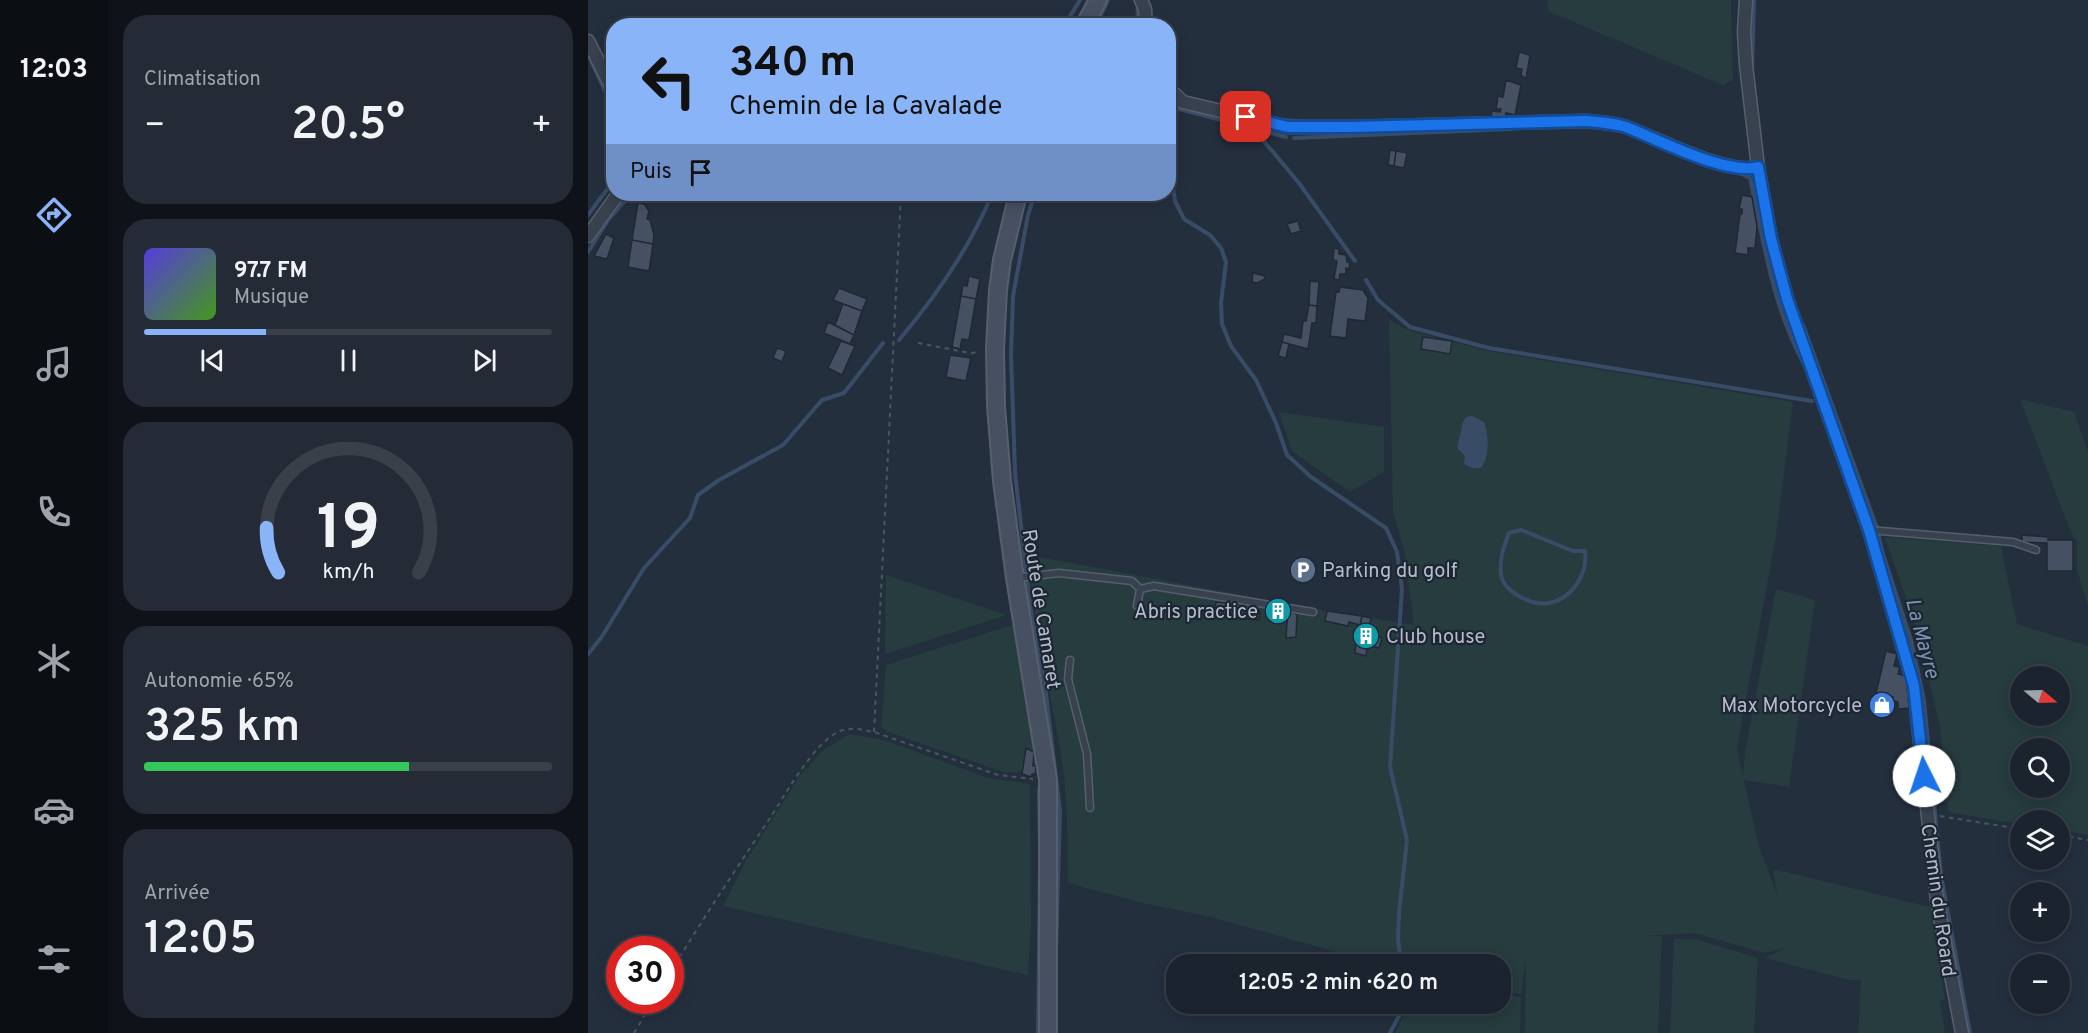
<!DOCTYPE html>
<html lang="fr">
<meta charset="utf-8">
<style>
body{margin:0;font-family:Overpass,sans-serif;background:#242b36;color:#f1f3f6;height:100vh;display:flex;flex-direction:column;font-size:22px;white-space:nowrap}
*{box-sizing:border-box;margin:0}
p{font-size:20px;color:#a0a4aa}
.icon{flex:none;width:33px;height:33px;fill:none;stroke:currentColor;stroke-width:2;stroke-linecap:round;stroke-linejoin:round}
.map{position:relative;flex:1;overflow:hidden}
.side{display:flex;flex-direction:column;gap:15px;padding:15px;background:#0f1319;width:480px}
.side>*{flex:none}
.hud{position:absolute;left:18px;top:18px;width:570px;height:183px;border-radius:24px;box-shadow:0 3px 15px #0003,0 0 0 2px #39404a;background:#8ab4f8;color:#111;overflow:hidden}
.needle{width:39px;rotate:109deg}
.tools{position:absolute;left:1422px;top:666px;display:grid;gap:12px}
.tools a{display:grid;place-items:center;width:60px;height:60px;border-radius:50%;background:#1b232e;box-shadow:0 3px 15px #0003,0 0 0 2px #39404a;font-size:30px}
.speed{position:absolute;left:18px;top:936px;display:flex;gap:12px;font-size:30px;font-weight:700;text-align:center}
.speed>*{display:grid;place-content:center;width:78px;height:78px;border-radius:50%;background:#1b232e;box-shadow:0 3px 15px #0003,0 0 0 2px #39404a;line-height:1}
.speed .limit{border:9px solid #d22;background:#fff;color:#111}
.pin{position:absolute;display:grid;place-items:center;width:51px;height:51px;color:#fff;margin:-26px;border-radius:12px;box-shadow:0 3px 9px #0006}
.me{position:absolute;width:66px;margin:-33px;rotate:356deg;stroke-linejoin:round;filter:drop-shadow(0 0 4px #0008)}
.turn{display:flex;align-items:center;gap:21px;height:126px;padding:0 24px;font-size:27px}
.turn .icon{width:78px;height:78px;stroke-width:2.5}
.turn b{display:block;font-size:42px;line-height:51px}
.then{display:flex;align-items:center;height:57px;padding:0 24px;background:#0003;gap:12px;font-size:22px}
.big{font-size:45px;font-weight:600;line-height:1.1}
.side .tile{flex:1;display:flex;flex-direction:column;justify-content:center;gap:9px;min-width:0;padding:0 21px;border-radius:24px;background:#242b36}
.side .dial{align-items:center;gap:0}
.dial svg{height:156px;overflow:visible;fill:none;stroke:#39404a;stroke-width:7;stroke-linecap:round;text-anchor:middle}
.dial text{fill:#f1f3f6;stroke:none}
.song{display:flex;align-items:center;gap:18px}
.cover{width:72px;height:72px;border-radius:9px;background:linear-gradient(135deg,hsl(250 70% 55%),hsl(100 70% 35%))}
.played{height:6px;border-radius:3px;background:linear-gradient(90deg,#8ab4f8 30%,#39404a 30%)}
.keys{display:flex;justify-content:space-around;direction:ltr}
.heat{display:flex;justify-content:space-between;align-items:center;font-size:33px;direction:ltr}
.charge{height:9px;border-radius:4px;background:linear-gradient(90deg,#34c759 65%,#39404a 0)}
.trip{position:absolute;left:578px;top:954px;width:345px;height:60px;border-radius:24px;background:#1b232e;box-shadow:0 3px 15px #0003,0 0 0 2px #39404a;font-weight:600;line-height:60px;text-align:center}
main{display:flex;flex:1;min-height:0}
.tabs{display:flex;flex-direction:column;width:108px;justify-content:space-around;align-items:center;background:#0b0e12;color:#a0a4aa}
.tabs .icon{width:42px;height:42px}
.tabs .active{color:#8ab4f8}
.tabs b{font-size:27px;color:#f1f3f6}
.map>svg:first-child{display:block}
</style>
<main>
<nav class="tabs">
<b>12:03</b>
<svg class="icon active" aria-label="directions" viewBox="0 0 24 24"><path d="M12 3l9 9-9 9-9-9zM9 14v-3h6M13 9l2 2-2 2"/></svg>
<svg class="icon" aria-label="music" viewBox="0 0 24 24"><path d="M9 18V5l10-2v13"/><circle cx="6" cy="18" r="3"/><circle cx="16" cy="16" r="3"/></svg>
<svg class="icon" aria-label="phone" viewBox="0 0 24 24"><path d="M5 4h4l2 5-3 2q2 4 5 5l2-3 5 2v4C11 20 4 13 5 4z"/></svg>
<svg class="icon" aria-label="climate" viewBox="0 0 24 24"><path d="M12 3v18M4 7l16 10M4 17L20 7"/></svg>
<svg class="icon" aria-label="car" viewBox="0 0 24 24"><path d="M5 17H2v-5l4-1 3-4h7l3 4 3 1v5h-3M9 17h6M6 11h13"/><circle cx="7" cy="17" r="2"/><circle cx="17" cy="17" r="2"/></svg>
<svg class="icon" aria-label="filters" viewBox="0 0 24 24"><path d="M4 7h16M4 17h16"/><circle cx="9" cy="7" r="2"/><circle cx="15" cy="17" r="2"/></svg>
</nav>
<section class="side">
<div class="tile"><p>Climatisation</p>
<div class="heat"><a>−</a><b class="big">20.5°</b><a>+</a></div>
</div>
<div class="tile">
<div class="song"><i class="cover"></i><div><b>97.7 FM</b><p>Musique</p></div></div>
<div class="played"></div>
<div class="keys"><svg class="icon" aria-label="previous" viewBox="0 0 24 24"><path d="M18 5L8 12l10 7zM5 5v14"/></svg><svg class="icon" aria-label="pause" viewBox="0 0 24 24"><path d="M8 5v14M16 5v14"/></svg><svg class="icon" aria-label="next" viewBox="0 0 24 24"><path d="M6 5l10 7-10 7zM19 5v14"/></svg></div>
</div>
<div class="tile dial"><svg viewBox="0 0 100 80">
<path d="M14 69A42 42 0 1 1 86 69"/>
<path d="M14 69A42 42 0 0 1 8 46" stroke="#8ab4f8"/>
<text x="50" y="56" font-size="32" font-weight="700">19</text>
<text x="50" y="72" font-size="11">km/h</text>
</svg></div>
<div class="tile"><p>Autonomie · 65%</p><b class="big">325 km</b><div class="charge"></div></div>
<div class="tile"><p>Arrivée</p><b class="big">12:05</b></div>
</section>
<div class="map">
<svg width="1500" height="1033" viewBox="0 0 1500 1033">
<rect width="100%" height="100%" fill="#242f3e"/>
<path fill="#263c3f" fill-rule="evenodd" d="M960,0H1143L1145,80L1135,85L962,12L959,4Z
M801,320L820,330L900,351L1205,402L1188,536L1149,748L1155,777L1157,752L1188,589L1227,600L1201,787L1156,780L1170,843L1189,895L1185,869L1342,907L1357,999L1352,1001L1357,1033H1270L1273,980H1261L1177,958L1199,947L1176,953L1107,933L1056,936H1074L1070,1033H937L938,959L933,994L912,992V964H792L623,917L555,903L480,883C479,845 480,807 475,769C465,697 444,628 441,555L739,611L826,625L816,550L805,511Z
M1432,399L1486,412L1500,452V606L1489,570V542L1482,530Z
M691,412L796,427V472L762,492L704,451Z
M1297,537L1413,546L1429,624L1500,646V835L1472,830V820H1432V824L1365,813L1360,809L1352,727L1330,633ZM1432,676H1472V716H1432ZM1432,748H1472V788H1432Z
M298,575L419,615L297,654Z
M427,624L454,773L415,772L300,732L293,727L298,665Z
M262,734L296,740L400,778L442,784L443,925L440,975L135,906L159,859L212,776L236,749Z
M1086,939H1107L1170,958L1166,1033H1082Z
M912,994L933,997L932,1033H807L818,1011V1004H912Z"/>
<path fill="#394c67" d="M884,416L896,422C901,436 902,457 893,468H884L876,464L877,456L869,448L875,422L878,417Z"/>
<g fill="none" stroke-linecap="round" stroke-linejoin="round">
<path stroke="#394c67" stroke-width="4" d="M476,26L492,0
M508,26L520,0
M549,26L550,2
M0,54L26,111
M1164,72L1166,0
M580,101L584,107L588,152L584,181L587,201L596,219L622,235L633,248L638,262L633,303L634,324L643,346L668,380L688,423L699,455L723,477L798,528L809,552L814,589L802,767L819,840L811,913L810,939L813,964
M584,107L698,137
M694,120L709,121
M664,127L711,183L767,261
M706,138L923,129
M1150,172L1162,178C1176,243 1184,305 1216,364
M447,194L440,215L425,296L423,354L427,473L443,613L457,686L472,811L468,952
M0,215L26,180
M0,252L20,220L43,194
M778,280L790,300L822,327L901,348L1224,401
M1215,325L1289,528L1294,551L1323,640L1336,700L1353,875L1382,1033
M311,340C349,295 382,248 404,194
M933,530L985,551H997C1000,574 984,599 961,603C944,606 915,592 913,574C911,560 916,546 921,533Z
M0,654L13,638L56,568L102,518L110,495L131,480L195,445L234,400L256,393L295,343
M451,789L452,845
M450,1033L452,867
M802,1033L812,1014L813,1004"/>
</g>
<path fill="#455162" stroke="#1f2835" stroke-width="1.5" d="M931,52L942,55L938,79L933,75L934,69L928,68Z
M918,80L933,85L927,115L918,113L916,119L903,117L904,111L912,112L913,109H908L910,96L915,97Z
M802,150L808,151L806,166L800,165Z
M808,151L819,153L816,168L806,166Z
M1154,195L1164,197L1169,227L1167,248H1160V255L1147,253L1152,214H1154V209H1151Z
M50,203L56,204L61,211L59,219L62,220L66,235L65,244L44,240Z
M710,221L713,231L703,234L699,224Z
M18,234L26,238L19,259L6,256Z
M44,240L65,244L61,271L40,267Z
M746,248L751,249V254L758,255L759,262L762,263L761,269L758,268V274H752L751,280L746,279L749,261L745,260Z
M665,273L677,276V279L669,283L664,282Z
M381,276L392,279L388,299L373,296L375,285L379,286Z
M722,281L731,282L729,306L721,305Z
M752,287L775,290L780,298L777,321L760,319L758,338L742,336L748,292H751Z
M251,288L279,299L274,311L245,300Z
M373,296L388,299L381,340L374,339L372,349L364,347Z
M255,304L274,311L266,335L247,325Z
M721,305L729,306L728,323H724L720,349L694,342L696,334L713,338L715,321H718Z
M240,322L266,335L262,344L236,333Z
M835,337L864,341L862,354L833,349Z
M253,341L267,346L254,375L240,368Z
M694,342L701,344L698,358L690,356Z
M189,348L198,351L194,362L185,358Z
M362,355L383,358L378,381L358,377Z
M1434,535L1460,537V540H1485V571H1459V543L1434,542Z
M628,602L666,606L672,611L671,620L626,616Z
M682,606L700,609L699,616L681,613Z
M700,609L709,615L708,637L698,638Z
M739,611L774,616L772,625L761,622L760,626L737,621Z
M774,616L783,618L781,629L772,627Z
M772,627L781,629L780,634L794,638L791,648L768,642Z
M768,642L779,645L778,656L767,653Z
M1298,651L1309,654L1306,666L1312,667L1310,674L1318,676L1321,708L1310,709V702L1304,700L1305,697L1288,693Z
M1288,693L1305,697L1301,715L1283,711Z
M438,748L446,752L445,766H448L447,774H444L443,777L434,774Z"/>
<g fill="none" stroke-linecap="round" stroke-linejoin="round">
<g stroke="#565f6c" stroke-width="9">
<path id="lane" d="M1281,530L1425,542L1448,550
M427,578L471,573L544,581L552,589L549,606
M552,589L566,586L725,612
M482,660L480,679L499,754L502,808"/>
</g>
<g stroke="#565f6c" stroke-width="15">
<path id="street" d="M553,0L557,9L558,26
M1158,0L1156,32L1158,65L1170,167L1183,239L1199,299L1281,530L1326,686L1349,901L1374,1033
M0,41L26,92
M580,88L595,102L700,127H764L996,121C1010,122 1025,123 1038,127C1069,138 1139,176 1170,167
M0,236L30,194"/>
</g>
<g stroke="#565f6c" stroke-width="20">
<path id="secondary" d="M496,26L510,0
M430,194L414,260L410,290L407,349L408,406L414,481L427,578L460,780V1033"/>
</g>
<path stroke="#44595c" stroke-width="2" stroke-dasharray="4.5 4.5" stroke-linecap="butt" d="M330,343L382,353L392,352
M286,732L313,194
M1352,816L1432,829
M1472,835L1500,840
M82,973C114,920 148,869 182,818C197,795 226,743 250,732C262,726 275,730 286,732L410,775L445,779
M46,1033L66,1000"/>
<use href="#lane" stroke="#38414e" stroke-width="6"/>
<use href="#street" stroke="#38414e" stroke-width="12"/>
<use href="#secondary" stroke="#465061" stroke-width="16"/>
</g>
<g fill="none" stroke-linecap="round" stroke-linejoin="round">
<g stroke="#114b97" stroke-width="15">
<path id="route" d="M658,117L700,127H764L996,121C1010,122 1025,123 1038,127C1069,139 1139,176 1170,167L1183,239L1199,299L1281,530L1326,686L1336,776"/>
</g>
<use href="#route" stroke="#1a73e8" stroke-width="10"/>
</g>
<defs>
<g id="parking-disc" transform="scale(1.35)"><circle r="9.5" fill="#5c6f8a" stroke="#1d2633"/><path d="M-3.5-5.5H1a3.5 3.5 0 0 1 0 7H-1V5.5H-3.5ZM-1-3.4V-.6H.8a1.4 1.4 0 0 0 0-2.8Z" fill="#fff"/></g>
<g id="building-disc" transform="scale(1.35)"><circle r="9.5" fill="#0f9aa8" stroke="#1d2633"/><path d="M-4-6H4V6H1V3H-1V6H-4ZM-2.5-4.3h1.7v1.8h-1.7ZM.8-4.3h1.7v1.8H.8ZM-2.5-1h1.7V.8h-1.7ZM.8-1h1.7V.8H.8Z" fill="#fff"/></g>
<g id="shop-disc" transform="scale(1.35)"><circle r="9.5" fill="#3f7fe0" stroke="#1d2633"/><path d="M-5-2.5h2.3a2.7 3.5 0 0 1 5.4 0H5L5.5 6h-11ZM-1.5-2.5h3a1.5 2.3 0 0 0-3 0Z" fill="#fff"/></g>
</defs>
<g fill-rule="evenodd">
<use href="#parking-disc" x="715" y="570"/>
<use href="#building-disc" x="690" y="611"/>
<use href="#building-disc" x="778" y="636"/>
<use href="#shop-disc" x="1294" y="705"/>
</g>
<g text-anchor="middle" stroke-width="4.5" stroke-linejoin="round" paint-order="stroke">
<g font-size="20" fill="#b4bcc9" stroke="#1d2633" text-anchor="start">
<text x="734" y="577">Parking du golf</text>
<text x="670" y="618" text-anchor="end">Abris practice</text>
<text x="798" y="643">Club house</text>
<text x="1274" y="712" text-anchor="end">Max Motorcycle</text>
</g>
<g font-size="20" fill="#b4bcc9" stroke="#1d2633">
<text transform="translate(454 609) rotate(81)" y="7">Route de Camaret</text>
<text transform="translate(1351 900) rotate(82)" y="7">Chemin du Roard</text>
</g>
<g font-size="21" font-style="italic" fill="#7c92b1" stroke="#1d2633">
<text transform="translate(1335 638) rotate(75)" y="7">La Mayre</text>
</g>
</g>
</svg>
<div class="tools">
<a><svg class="needle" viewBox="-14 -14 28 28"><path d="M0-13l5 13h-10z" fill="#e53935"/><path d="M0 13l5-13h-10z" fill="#a0a4aa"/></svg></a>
<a><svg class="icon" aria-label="search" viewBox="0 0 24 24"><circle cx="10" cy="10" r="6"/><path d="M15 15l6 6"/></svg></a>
<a><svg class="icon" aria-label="layers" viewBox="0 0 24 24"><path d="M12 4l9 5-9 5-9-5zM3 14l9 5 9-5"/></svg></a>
<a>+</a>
<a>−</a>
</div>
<div class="speed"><div class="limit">30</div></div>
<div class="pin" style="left:658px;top:117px;background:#d93025"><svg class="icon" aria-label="arrive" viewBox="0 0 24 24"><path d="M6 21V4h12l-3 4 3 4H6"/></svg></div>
<svg class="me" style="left:1336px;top:776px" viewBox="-20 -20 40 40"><circle r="19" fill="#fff"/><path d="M0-13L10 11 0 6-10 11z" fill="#1a73e8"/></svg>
<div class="trip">12:05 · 2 min · 620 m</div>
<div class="hud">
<div class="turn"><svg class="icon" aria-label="left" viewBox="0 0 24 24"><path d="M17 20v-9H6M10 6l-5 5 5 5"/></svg><div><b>340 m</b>Chemin de la Cavalade</div></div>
<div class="then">Puis<svg class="icon" aria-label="arrive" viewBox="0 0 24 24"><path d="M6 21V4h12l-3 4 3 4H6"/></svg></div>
</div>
</div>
</main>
